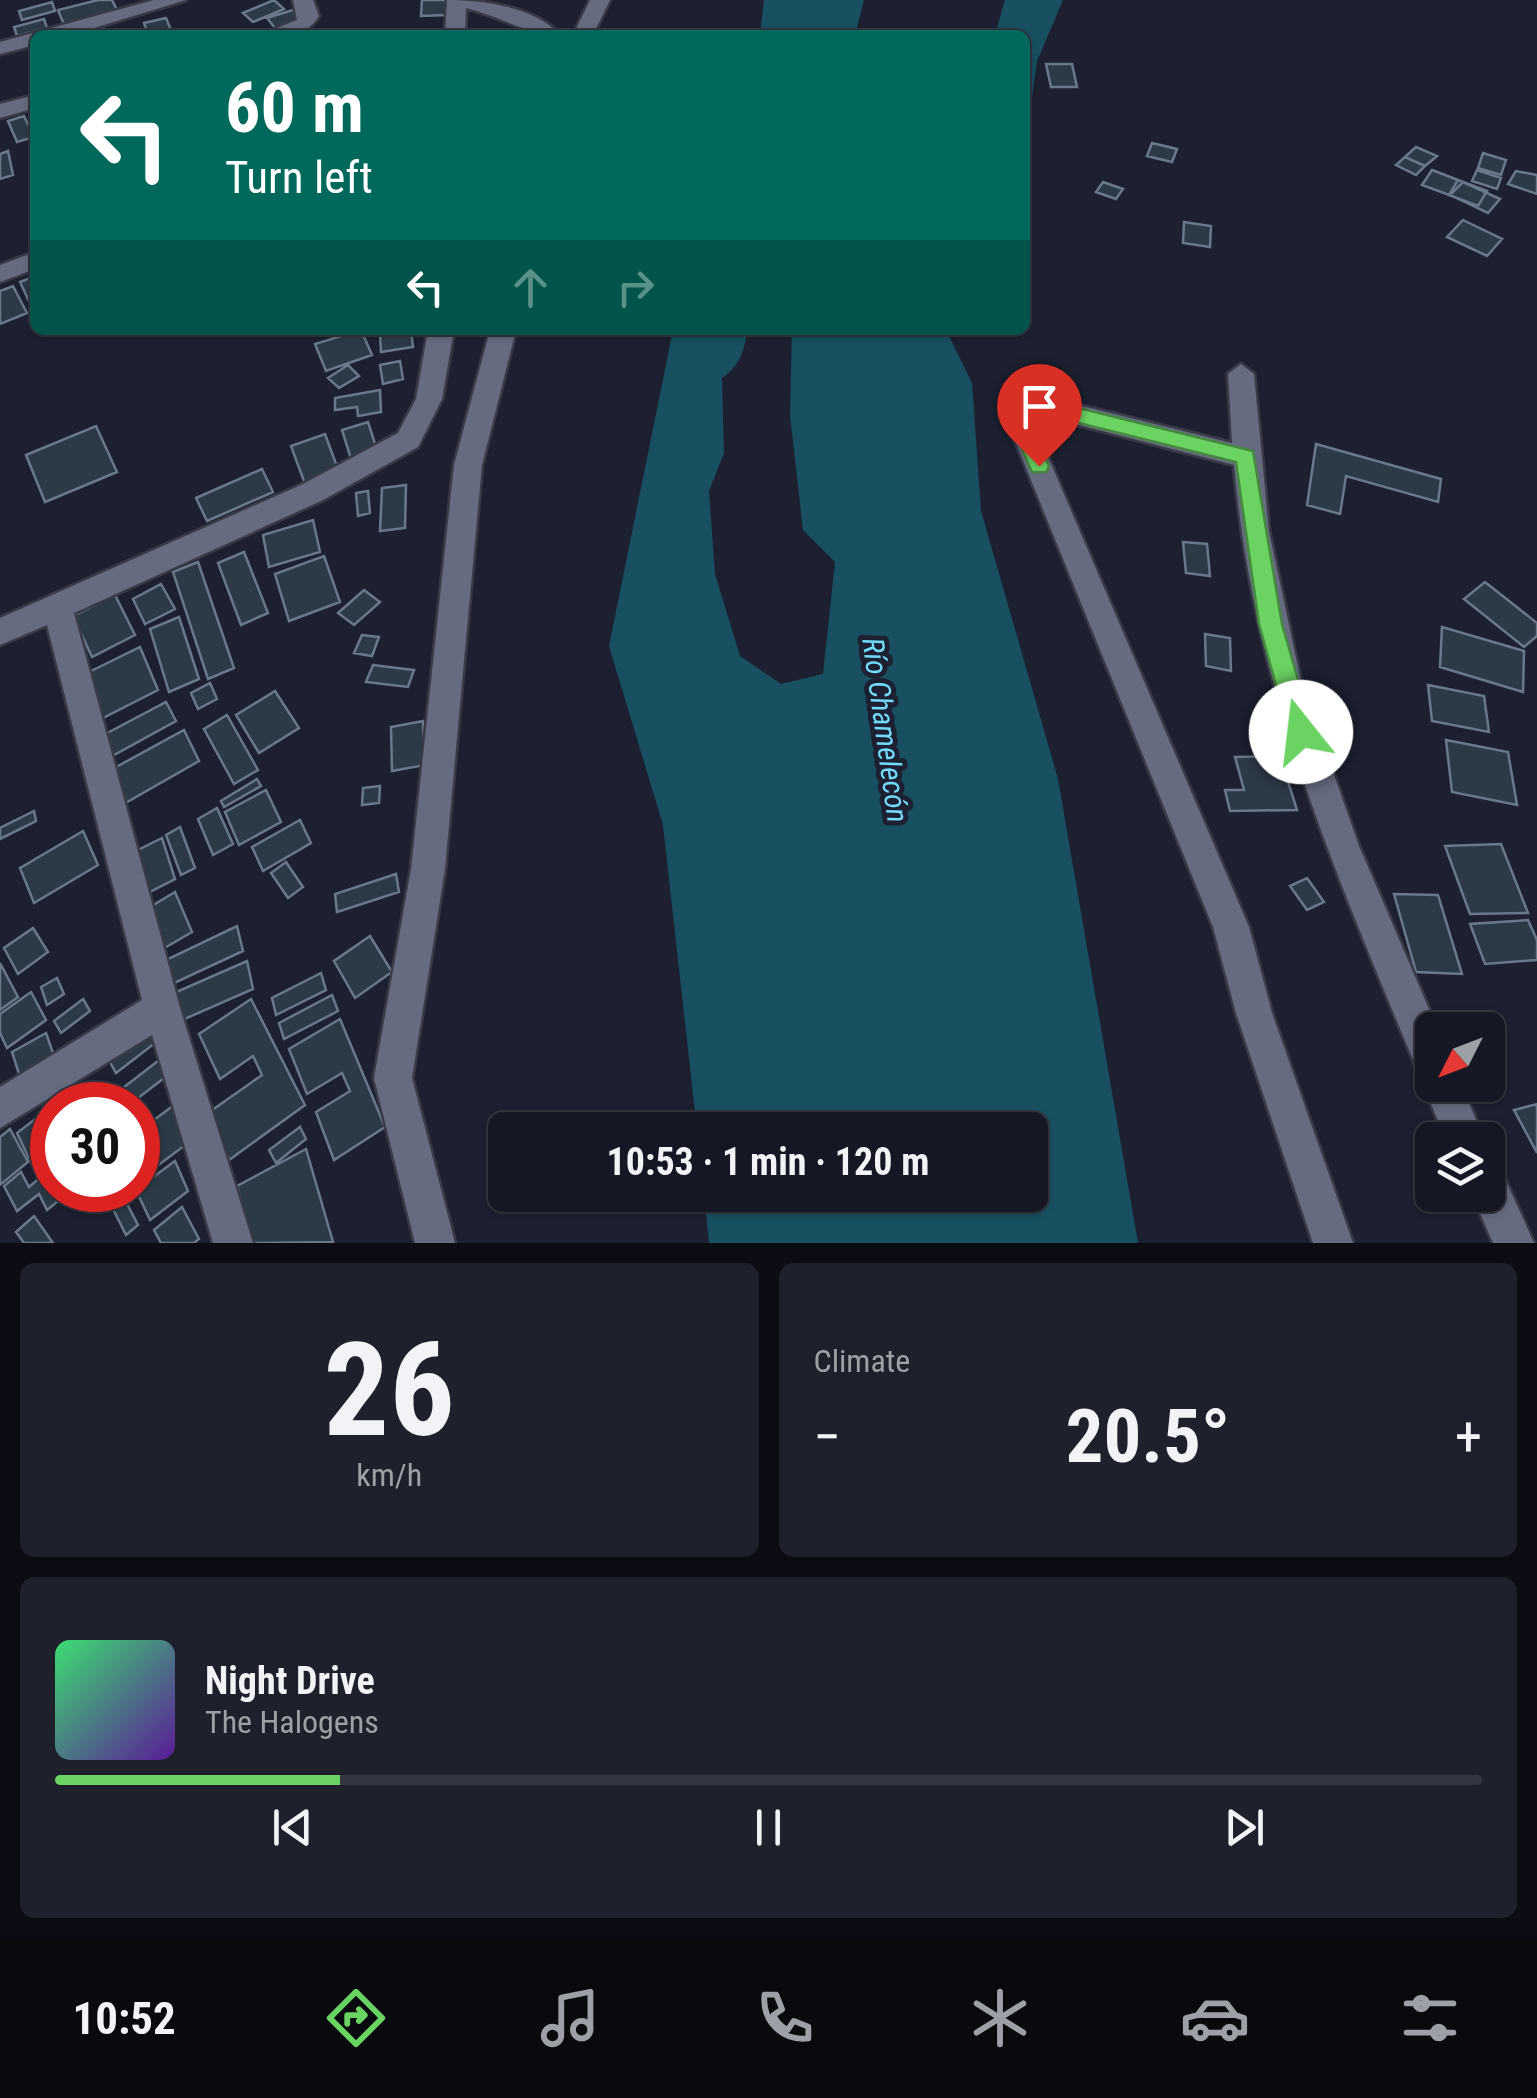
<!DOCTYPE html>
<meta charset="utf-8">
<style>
body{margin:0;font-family:"Roboto Condensed",sans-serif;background:#1e212c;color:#f1f3f6;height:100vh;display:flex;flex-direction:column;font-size:38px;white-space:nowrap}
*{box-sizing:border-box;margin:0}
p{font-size:32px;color:#9da0a6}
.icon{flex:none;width:55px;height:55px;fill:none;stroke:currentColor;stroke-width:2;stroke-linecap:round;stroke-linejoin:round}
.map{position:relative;height:1243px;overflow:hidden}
.sheet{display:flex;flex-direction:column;gap:20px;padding:20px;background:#0c0d14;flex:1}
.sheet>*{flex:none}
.banner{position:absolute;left:30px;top:30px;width:1000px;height:305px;border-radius:15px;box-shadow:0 2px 8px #0004,0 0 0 2px #343741;background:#00695c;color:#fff;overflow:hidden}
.needle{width:65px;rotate:228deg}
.tools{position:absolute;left:1415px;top:1012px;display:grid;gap:20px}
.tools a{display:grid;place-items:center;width:90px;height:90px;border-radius:15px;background:#151824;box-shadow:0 2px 8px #0004,0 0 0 2px #343741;font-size:50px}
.speed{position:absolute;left:30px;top:1082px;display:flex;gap:20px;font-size:50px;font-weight:700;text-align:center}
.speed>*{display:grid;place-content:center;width:130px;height:130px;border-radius:50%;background:#151824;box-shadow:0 2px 8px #0004,0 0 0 2px #343741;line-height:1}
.speed .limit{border:15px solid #d22;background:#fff;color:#111}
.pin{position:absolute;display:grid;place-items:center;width:85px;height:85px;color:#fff;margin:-102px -42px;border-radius:50% 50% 50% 0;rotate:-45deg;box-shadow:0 0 10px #0007}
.pin .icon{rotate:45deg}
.me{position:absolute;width:110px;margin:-55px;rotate:344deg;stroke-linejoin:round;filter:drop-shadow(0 0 8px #0008)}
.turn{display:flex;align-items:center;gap:35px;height:210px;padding:0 30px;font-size:45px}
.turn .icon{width:130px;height:130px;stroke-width:2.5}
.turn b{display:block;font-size:70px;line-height:85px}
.lanes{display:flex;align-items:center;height:95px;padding:0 30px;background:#0003;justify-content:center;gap:50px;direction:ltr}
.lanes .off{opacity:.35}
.big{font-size:75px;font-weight:700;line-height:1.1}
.sheet .widget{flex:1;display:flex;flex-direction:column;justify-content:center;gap:15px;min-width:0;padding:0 35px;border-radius:15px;background:#1e212c}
.sheet .dial{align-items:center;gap:0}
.dial b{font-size:130px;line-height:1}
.song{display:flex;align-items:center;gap:30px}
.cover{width:120px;height:120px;border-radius:15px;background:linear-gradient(135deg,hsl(140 70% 55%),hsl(270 70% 35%))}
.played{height:10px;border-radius:5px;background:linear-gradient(90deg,#6bd362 20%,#343741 20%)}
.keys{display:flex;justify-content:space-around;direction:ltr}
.heat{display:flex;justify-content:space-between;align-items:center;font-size:55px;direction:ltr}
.sheet .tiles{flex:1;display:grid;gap:20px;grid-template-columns:1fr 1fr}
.widget:last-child{grid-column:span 2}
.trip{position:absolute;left:488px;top:1112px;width:560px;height:100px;border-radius:15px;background:#151824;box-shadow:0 2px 8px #0004,0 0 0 2px #343741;font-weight:700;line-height:100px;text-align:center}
.menu{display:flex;height:160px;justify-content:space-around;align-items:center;background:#080a0e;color:#9da0a6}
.menu .icon{width:70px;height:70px}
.menu .active{color:#6bd362}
.menu b{font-size:45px;color:#f1f3f6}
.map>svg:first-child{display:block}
</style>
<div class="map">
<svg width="1537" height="1243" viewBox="0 0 1537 1243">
<rect width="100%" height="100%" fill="#1c2030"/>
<path fill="#185061" d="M764,0H864L855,35H760Z
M1005,0H1063L1037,61L1025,149V35H995Z
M673,330H748C744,350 740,366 722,378L724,453L709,491L715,574L740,656L781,684L823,674L835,562L803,530L790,415L792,330H946L972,383L981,511L1058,779L1138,1243H709L704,1195H1030V1130H697L663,825L609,646Z"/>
<path fill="#2c3a48" stroke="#69798a" stroke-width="2.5" d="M98,0H112L118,12L65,27L58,10Z
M274,0L284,9L253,22L243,13Z
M422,0H446V15L421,16Z
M52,2L55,11L22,20L19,11Z
M293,10L302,21L276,29L267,18Z
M166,18L171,30L148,35L144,23Z
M44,19L47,28L17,36L14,27Z
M1046,64H1072L1077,87H1051Z
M24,116L34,137L17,142L8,121Z
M1152,143L1177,149L1172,162L1147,156Z
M1416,147L1437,156L1425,166L1405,157Z
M8,151L13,175L0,179V154Z
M1483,153L1506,160L1501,175L1478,168Z
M1405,157L1425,166L1416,175L1396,165Z
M1432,170L1458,180L1449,195L1422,185Z
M1477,170L1501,178L1497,189L1472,181Z
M1516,171L1537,175V194L1508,184Z
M1458,180L1487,191L1478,206L1449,195Z
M1103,182L1123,189L1116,199L1096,192Z
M1463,182L1500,199L1488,213L1450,195Z
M1463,220L1502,239L1487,256L1447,237Z
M1184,222L1211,226L1210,247L1183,243Z
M35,276V312H34L20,282Z
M13,286L27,313L0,324V291Z
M361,330L372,355L326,371L315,344Z
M411,330L413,347L381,352L380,333Z
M400,361L403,379L383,384L380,365Z
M348,365L359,376L339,388L328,378Z
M380,390L381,412L358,416L357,407L335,410V398Z
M368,422L377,450L351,459L342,430Z
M96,426L117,472L45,502L26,455Z
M325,434L339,472L305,484L291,446Z
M1316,444L1441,479L1438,502L1346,476L1340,514L1307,505Z
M262,469L273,492L207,521L196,498Z
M406,485L405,528L380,531L382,488Z
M368,491L370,513L358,516L356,493Z
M313,520L320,552L269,567L263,535Z
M1183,542L1207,544L1210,576L1186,573Z
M244,552L268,613L241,625L218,563Z
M324,556L340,602L289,621L275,574Z
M198,562L234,668L208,679L173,572Z
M1485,582L1537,623V636L1524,647L1464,599Z
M161,584L175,609L145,624L133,599Z
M364,590L380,602L354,625L338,613Z
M115,595L135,635L92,657L73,616Z
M179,617L199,679L169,692L150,629Z
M1442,627L1524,651L1523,692L1440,667Z
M1205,634L1230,638L1231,671L1206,666Z
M362,635L379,637L372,656L354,653Z
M140,647L158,690L103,718L85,674Z
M373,665L414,670L408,687L366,682Z
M210,683L217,699L198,709L191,693Z
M1428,685L1484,696L1489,732L1432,721Z
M275,691L299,728L259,753L236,715Z
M166,702L176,721L105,760L96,739Z
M227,715L258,770L234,784L204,729Z
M423,721L425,765L392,771L391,727Z
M184,730L199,761L122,805L107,772Z
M1446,740L1508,752L1517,805L1452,792Z
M1280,756L1297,810L1230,811L1225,790H1244L1235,757Z
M257,779L261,786L224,807L221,801Z
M380,786L379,803L362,805L363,788Z
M266,790L281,822L239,845L225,812Z
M217,808L233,844L213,855L198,819Z
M34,811L36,821L0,839V828Z
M300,820L311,843L263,871L252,847Z
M180,827L195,868L181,875L166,835Z
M83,831L98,865L34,903L20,868Z
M162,838L175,879L142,896L130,854Z
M1501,844L1528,913L1470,914L1445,846Z
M286,862L303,887L288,898L271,873Z
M396,874L399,892L337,912L335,894Z
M1307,878L1324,902L1307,910L1290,886Z
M175,892L192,932L161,950L145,910Z
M1394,894L1438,895L1462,974L1416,972Z
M1528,920L1537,940V960L1485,964L1470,924Z
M237,926L243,951L170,985L164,961Z
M33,928L48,952L18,974L4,948Z
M370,936L392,972L355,998L334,961Z
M247,961L253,989L180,1021L174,993Z
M0,963L18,997L0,1010Z
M321,973L326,990L276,1015L272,998Z
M57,978L64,994L47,1005L41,987Z
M31,992L46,1020L7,1048L0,1033V1014Z
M332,995L338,1011L284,1039L279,1023Z
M83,999L90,1011L61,1033L54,1021Z
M251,999L305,1105L229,1160L208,1113L262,1075L253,1056L220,1079L199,1034Z
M340,1019L385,1127L334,1160L316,1112L350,1091L342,1073L307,1094L289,1049Z
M148,1020L159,1040L116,1073L105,1053Z
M46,1033L54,1056L20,1077L12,1052Z
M163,1057L172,1072L129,1105H113L110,1098Z
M1537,1104V1153L1514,1110Z
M174,1105L192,1140L149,1172L138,1147V1132Z
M52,1106V1158L35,1171L17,1133Z
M300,1127L306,1139L276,1163L269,1150Z
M10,1129L28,1162L0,1185V1137Z
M306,1149L333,1242L252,1243L237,1186Z
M175,1161L188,1191L150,1220L136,1190Z
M21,1172L29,1187L43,1175L57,1202L47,1210L39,1194L17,1211L4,1186Z
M123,1196L138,1225L126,1235L111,1205Z
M182,1207L199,1239L194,1243H161L154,1230Z
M34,1216L53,1243H24L16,1232Z"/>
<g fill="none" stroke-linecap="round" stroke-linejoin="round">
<g stroke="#383a48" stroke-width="5">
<path id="minor" d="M154,0H186L71,35H35V45L0,54V42Z
M293,0H313L319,16C306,38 282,35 259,35L297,20Z
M447,0C485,0 533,7 561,35C527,35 500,16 466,8L465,35H445Z
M590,0H610L593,35H573Z
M35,95V108L0,118V104Z
M35,252V269L0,282V265Z
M428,330H454L442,399L418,447L323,500L74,613L180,1008L253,1243H213L152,1035L0,1128V1087L142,1000L47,625L0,645V618L303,484L398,433L416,399Z
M490,330H516L482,465L445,869L412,1078L455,1243H415L374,1078L411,869L454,465Z
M1241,364L1254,374L1269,531L1301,681L1359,846L1438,1030H1432V1085H1461L1485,1140H1446L1423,1085L1426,1077L1419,1074C1335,872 1253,685 1234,465L1048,417L1039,422L1037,431L1249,927L1272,1013L1353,1243H1313L1236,1013L1213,927L1011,431L1018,409L1046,397L1232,443L1228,374Z
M1488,1166L1502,1172L1534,1243H1493L1472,1195H1488Z"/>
</g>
<use href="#minor" fill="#666b7f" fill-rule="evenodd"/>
</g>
<path fill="#6bd362" stroke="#468940" stroke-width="2.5" d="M1046,400L1253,451L1282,624L1313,732L1310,740L1301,743L1289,732L1259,624L1236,462L1047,415L1036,420L1034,431L1049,466L1046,472H1032L1014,431L1016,416Z"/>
<g text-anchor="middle" stroke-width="10" stroke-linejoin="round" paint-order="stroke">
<g font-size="30" font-style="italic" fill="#72dbfe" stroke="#1c2030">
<text transform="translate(885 730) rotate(82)" y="10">Río Chamelecón</text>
</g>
</g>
</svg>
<div class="tools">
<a><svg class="needle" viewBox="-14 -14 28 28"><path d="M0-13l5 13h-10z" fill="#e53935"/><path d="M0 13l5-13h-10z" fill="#9da0a6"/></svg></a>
<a><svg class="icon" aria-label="layers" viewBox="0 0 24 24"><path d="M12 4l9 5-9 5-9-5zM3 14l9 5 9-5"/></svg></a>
</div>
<div class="speed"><div class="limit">30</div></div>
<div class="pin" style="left:1039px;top:466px;background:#d93025"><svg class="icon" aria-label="arrive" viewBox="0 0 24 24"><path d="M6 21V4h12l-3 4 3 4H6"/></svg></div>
<svg class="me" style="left:1301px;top:732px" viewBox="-20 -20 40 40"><circle r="19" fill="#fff"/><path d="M0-13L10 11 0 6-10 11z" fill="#6bd362"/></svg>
<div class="trip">10:53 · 1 min · 120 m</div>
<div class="banner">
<div class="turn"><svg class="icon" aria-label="left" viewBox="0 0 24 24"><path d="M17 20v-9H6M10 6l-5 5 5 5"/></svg><div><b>60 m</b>Turn left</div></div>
<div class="lanes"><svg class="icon" aria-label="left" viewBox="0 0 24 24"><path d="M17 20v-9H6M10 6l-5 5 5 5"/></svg><svg class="icon off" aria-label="ahead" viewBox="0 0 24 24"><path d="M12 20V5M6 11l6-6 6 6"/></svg><svg class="icon off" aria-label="right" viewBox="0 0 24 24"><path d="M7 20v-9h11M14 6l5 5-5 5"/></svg></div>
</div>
</div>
<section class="sheet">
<div class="tiles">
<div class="widget dial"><b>26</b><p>km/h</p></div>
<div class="widget"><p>Climate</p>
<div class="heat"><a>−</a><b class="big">20.5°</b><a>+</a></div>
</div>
<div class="widget">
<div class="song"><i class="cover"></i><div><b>Night Drive</b><p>The Halogens</p></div></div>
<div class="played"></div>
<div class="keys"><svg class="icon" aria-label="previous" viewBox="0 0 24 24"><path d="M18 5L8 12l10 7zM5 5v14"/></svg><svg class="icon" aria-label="pause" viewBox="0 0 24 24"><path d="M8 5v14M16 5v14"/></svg><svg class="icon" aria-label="next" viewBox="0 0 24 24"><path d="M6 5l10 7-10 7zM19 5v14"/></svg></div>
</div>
</div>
</section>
<nav class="menu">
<b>10:52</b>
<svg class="icon active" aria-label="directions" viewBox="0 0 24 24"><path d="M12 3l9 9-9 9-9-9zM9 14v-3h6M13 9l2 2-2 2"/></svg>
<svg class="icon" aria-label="music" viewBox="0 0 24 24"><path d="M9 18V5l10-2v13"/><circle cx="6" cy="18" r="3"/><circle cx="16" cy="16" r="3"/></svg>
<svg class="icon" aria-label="phone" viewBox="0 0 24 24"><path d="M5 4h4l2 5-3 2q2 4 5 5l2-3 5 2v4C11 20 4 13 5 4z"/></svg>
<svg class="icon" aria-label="climate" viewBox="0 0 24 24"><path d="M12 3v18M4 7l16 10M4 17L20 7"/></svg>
<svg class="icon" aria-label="car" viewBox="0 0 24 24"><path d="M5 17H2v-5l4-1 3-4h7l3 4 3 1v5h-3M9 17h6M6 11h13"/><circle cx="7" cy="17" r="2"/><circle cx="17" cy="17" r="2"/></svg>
<svg class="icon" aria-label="filters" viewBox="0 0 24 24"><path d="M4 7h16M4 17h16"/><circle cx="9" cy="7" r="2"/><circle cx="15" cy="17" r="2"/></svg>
</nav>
